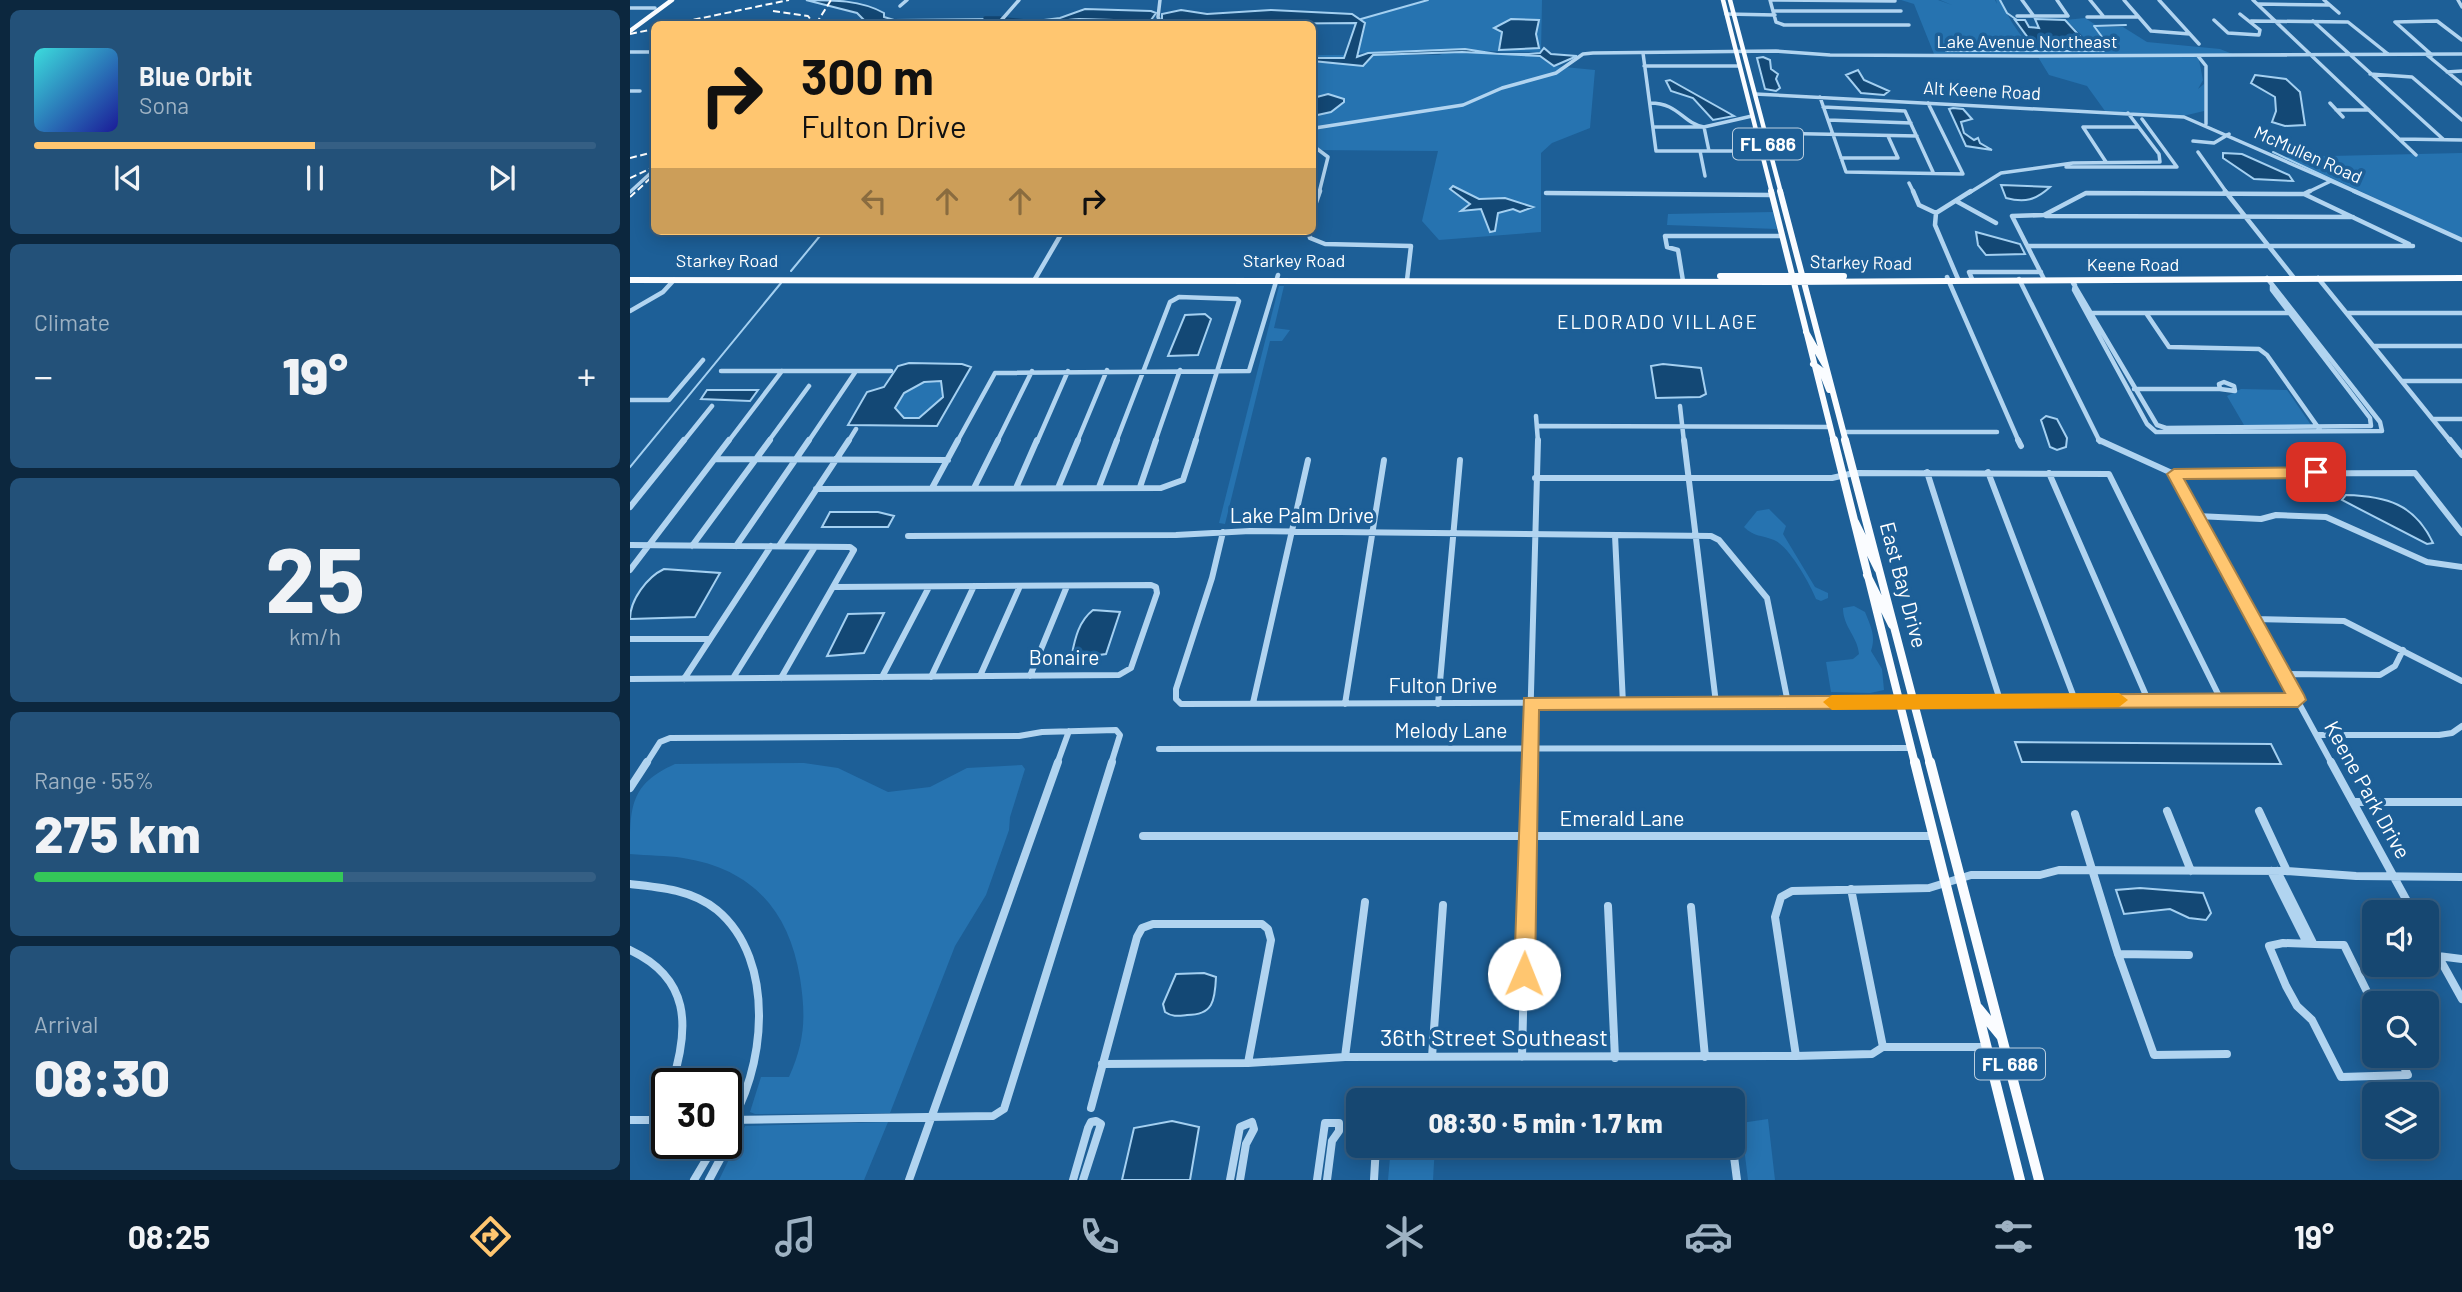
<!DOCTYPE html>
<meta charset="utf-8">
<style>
body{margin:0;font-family:Barlow,sans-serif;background:#235179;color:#f1f3f6;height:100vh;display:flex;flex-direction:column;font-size:26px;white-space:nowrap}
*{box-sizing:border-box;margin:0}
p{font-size:23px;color:#9eb2c3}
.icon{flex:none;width:38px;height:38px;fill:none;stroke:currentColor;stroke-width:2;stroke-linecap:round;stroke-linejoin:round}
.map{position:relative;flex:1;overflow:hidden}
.side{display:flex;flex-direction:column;gap:10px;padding:10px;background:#0c273e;width:630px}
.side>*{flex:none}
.guide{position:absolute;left:21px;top:21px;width:665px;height:214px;border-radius:10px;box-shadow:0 4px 18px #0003,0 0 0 2px #355f84;background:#ffc670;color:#111;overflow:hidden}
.fabs{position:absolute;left:1732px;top:900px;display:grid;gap:14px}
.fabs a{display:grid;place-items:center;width:77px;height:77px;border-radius:10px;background:#164771;box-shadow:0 4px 18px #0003,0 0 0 2px #355f84;font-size:35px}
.speed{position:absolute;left:21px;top:1068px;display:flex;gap:14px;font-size:35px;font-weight:700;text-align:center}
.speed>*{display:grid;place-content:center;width:91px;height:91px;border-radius:50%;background:#164771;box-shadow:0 4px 18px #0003,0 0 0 2px #355f84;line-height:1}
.speed .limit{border:4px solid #111;border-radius:10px;background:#fff;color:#111}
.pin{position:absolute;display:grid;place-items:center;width:60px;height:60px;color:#fff;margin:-30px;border-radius:14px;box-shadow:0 4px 10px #0006}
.me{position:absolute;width:77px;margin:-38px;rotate:1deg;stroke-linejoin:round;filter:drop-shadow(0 0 5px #0008)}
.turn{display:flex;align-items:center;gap:24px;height:147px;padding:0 35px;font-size:32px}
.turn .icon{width:91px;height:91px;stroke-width:2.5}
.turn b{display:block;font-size:49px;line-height:60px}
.lanes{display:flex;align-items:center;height:66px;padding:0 35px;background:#0003;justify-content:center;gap:35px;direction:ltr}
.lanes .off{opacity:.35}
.big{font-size:52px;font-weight:800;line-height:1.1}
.side .widget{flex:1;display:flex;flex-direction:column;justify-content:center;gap:10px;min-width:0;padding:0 24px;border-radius:10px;background:#235179}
.side .dial{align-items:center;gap:0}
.dial b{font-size:91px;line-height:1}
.song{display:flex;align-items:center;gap:21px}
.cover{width:84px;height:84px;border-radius:10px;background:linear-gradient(135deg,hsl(180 70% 55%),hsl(240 70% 35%))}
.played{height:7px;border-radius:4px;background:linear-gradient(90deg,#ffc670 50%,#355f84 50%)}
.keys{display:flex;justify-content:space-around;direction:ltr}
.heat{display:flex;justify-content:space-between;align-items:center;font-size:38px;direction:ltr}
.charge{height:10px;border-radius:5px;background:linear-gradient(90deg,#34c759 55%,#355f84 0)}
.trip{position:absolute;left:716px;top:1088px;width:399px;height:70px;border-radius:10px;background:#164771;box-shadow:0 4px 18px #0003,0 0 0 2px #355f84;font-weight:800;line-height:70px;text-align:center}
.dock{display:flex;height:112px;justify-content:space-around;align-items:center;background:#091c2d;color:#9eb2c3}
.dock .icon{width:49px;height:49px}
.dock .current{color:#ffc670}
.dock b{font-size:32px;color:#f1f3f6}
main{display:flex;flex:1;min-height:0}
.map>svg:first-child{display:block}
</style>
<main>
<section class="side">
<div class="widget">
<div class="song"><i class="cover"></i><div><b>Blue Orbit</b><p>Sona</p></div></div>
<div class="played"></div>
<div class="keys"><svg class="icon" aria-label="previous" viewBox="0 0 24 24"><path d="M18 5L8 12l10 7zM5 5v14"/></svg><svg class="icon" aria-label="pause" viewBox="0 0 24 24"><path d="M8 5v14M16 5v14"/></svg><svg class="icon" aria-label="next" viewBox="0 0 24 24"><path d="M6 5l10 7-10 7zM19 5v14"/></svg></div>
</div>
<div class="widget"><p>Climate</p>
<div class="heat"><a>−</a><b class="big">19°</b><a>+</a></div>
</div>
<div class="widget dial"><b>25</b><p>km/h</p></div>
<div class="widget"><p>Range · 55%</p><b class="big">275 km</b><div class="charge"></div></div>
<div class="widget"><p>Arrival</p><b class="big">08:30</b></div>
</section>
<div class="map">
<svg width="1832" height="1180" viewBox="0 0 1832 1180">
<rect width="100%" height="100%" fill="#1d5f97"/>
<path fill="#2673b0" d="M800,0H912L911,52L818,50L726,53L734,25L731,19Z
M1271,0H1308L1322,5L1310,0H1365L1367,4L1366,0H1371C1376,14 1389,36 1401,45C1411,52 1446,50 1457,48L1459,42L1436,20L1455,18L1469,27H1493L1517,42L1590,49L1605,55L1304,54L1284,4Z
M818,52L910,56L924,66L965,70L960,128L922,143L911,153V232L809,240L792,221L808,151L683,150L682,55H809Z
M1305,56H1567L1574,66L1569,60L1573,80L1568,89L1574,84V111L1553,116L1475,111L1457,86L1419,75L1408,57Z
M1832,153V238L1656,157Z
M1143,212L1147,229L1037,225L1038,214Z
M649,286H654L644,328L660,330L652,341H640L595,524L589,523Z
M294,381H311L313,397L289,419L274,418L265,408L274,393Z
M1611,389L1657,390L1681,425H1614L1597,396Z
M1139,509L1156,526L1153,534L1185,587L1198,593V598L1191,601L1186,599C1180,584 1159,546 1144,540C1132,535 1124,537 1114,527L1127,511Z
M1224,606L1235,612C1241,627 1246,636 1241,651L1252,669L1254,690L1240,693L1201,692L1196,662L1223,659L1229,654C1228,637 1213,627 1213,608Z
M174,763L208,768L258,792L300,787L337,768L392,765L395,769L380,817L379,830L356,895L325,946L260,1113L125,1114L120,1112L131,1077H159C175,1041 176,1017 170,978C159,911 123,869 53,858C36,855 18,856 0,854C0,807 0,784 45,764Z
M1138,1119L1145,1180H1118L1111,1123Z
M258,1122L234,1180H89L115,1126Z
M761,1146H805L803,1180H758Z"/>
<path fill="#134875" stroke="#a4d0f1" stroke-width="2" fill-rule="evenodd" d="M176,0C203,0 231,0 254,13V17L264,20L362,19L361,22L351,24H238L227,13Z
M455,9L521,11L526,13L521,20C497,22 473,19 449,19C429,20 411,26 390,23L430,18Z
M551,10L577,14L641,10L722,14L735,23L727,57L738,53L835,49L867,54H899L910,53L914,48L921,54L947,56L924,66L910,56L832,52L743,55L733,66L683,61V58H714L726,23L599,24L532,20V14Z
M881,19L909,20L906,34L909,48L869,50L872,32L864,28Z
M1405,19L1435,20L1457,44L1453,48L1404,46L1385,20H1395L1399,27L1409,28Z
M1133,57L1140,60L1141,69L1148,74L1146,79L1150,88L1146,91L1135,89L1127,58Z
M1228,70L1234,80L1259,91L1254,95L1231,93L1216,75Z
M1625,75L1656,79L1670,92L1675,125L1655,126L1642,122L1646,111L1645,97L1621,83Z
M1040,80L1104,116L1083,120L1063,98L1041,91L1036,81Z
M698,94L714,99V102L701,112L683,116V98Z
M1323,108L1333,109L1342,119L1331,122L1334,133L1344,140L1348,138L1350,143L1362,150L1336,146L1319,109Z
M1593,153L1612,154L1659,175L1663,181L1624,179L1593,158Z
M1371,185L1420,187C1406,200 1395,203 1376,198Z
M823,186L849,199L875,198L903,207L890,212L883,209L868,213L865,231L860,232L851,209L831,211L840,204L820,189Z
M1346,232L1390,244L1395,254L1356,255L1348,245Z
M575,314L581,319L568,355L538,356L555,315Z
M279,363L332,364L341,367L307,426L218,425L237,392L254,387L268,366ZM294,382L311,381L313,397L289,418H274L265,408L274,393Z
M1033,364L1071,368L1076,394L1070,397L1026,398L1021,366Z
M77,390H128L120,401L71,399Z
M1416,416L1427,419L1437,438L1436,447L1427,450L1420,447L1411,420Z
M1716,495C1756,496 1785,504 1803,543L1797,544L1712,500Z
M200,512H248L264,516L258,527H192Z
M34,569L90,573L65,617L0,619C0,600 17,577 34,569Z
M463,610L490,612L476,654L454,657L442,654C445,638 449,621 463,610Z
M254,613L234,653L197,656L218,614Z
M1385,742L1641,744L1651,764L1392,762Z
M1510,888L1573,893L1581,913L1576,920L1559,918L1540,909L1494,914L1486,890Z
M574,973L586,977C585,1001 583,1015 557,1015C548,1016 542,1017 535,1012L533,1004L546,974Z
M542,1121L569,1127L560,1180H492L504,1128Z"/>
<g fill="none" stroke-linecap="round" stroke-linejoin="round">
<path stroke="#a4d0f1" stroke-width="2" d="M1370,0L1377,13L1387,20
M731,19L798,0
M1316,51H1474L1478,45L1464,26L1496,25
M1643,152L1724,190
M161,271L194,231
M0,467L151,283"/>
<path stroke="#134875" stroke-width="3.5" d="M355,18H370
M375,19L405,22"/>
<path stroke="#b1d4f0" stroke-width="3.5" d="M530,0L528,17L531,24
M1392,0L1403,15
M1427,0L1438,16
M1460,0L1474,17
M1494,0L1521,31L1560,34
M1529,0L1569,44
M1623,0L1786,155
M1694,0L1709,13
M1828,0L1832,7
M1265,1L1140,0L1146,22L1154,25H1279
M1628,4L1699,5
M270,6L277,0
M0,8H25
M1144,11H1271
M1096,14L1145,15
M1387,16H1438
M1457,17H1508
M1584,20L1598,33L1629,35L1630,30L1610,14
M1621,21L1718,22L1758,54
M1683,21L1813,139
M1765,22L1807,21L1832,40
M1765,22L1802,55
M368,24L389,0
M0,52H24
M1013,53L1026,151H1140
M1797,55L1832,84
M1568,56L1576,66V124
M1014,66H1109
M1817,72L1832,71
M1740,74L1782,77L1832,120
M0,91H10
M1125,94L1554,117L1728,193
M1190,97L1216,172L1333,174L1298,103
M1020,103C1049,103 1052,123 1074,127L1079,151
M1700,103L1713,117
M1193,107L1275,111L1303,172
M1706,110H1739
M1198,120L1281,123
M1023,127H1074L1122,116
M1135,133L1287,136
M682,138L685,128L833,105L872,88L926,73L953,54L963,53L1146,51L1200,55L1406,56L1832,54
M1769,139L1832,140
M1563,141L1584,143L1599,134
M682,145L698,157L689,193
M1070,151L1075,176
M1568,152L1597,193
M1211,158H1268L1258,136
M1476,162L1453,127H1508
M1436,167H1547L1512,119
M1279,183L1284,193
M0,192L24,170
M1339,193L1371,173L1443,163L1530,162L1529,154L1498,113
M1676,193L1701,181"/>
<path stroke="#b1d4f0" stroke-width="4.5" d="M1283,191L1289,205L1306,213
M1595,191L1664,278
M1724,191L1832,240
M916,193L1141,195
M1674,194L1779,244
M1326,201L1366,223
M682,214L690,191
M1416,216L1723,217
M678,231L680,238L695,244L781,246L777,280
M1398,246H1783
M1317,277L1389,442
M1688,278L1821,442
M405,279L433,231
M1328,279L1305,225L1306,213L1341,191
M1342,279L1339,272H1411
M1389,279L1470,442
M1414,279L1382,216L1414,215L1456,193L1674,194L1680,191
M1053,281L1048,250L1037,247L1035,236H1151
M1443,283L1527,425L1536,428L1741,426L1740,418L1642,290V285
M1445,285L1444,290L1517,424L1526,432L1752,431L1750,422L1637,278
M0,311L33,292L44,280
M1462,313H1661
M1516,313L1539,347L1629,349L1637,355L1690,430
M1717,313H1832
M1744,346H1832
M91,371H261
M619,371L648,275
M1773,381H1832
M1594,382L1604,386L1605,391L1590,389L1589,384Z
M1504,389H1590
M0,400H39L73,360
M1050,406L1054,442
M906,416L908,442
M1804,419H1832
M909,426L1200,427
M1213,432H1367
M53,442L82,406
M98,442L152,371
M138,442L179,386
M178,442L226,371
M218,442L226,429
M327,442L365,373L619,371
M367,442L402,371
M407,442L438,371
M447,442L477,370
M486,442L540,302L549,297L607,299L609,301L565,442
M525,442L550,370"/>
<path stroke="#b1d4f0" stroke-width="6" d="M1054,440L1086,703
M1388,440L1391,446
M1469,440L1544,474L1702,764
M1820,440L1832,455
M85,459L318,460
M1297,472L1370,700
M1358,472L1445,700
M1419,473L1518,700
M1544,474L1785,473L1832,533
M905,478H1202L1224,473L1479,474L1591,700
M469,487L487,440
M510,487L526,440
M302,488L328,440
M344,488L368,440
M386,488L407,440
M428,488L448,440
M186,489L531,488L553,480L566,440
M0,507L54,440
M1567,516L1631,519L1646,515L1696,517L1797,562L1832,567
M593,532L582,578L546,689V699L551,704L1668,700
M985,535L993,704
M278,536L546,535L620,531L1081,536L1089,540L1137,598L1158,703
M0,545L220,547L224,550L151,678
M62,546L140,440
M106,546L179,440
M149,546L219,440
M0,570L99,440
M1624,619L1714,621L1832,681
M0,639H80
M1654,674L1750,675L1765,666L1773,650
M350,676L390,586
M400,676L437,586
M252,677L299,587
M301,677L344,586
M103,678L185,547
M0,679L489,675L501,668L527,593L526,587L521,585L205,587
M54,679L141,546
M623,703L678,460
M715,704L754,460
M808,704L830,460
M1687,735H1809L1822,733L1832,726
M529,749L1281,748
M16,764L30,742L40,738L389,736L412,732L486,730L490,735L481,764
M427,764L439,731
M899,764L908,440"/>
<path stroke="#b1d4f0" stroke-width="8" d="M1701,762L1783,912
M0,788L17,762
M1724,802H1832
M1537,811L1561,871
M1629,811L1657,871
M1445,814L1488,954L1524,1055L1597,1054
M513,836H1303
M1641,871L1677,943
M1647,871L1683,943
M0,884C30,887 63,890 87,910C147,960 136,1071 96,1130
M1221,889L1253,1047
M978,906L985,1058
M1061,907L1075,1057
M1797,936L1832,999
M0,950C60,978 60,1026 42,1083
M1488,954L1559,955
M1808,956L1832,959
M1745,1008L1714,945L1653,943L1639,946L1656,986L1667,1006L1682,1020L1711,1077L1778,1075L1768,1055
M1166,1056L1145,917L1151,897L1162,891L1299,888L1341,875H1410L1429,870L1657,871L1726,876L1832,877
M715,1057L735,902
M802,1057L813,905
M892,1057L899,762
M472,1064L618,1063L715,1057L1166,1056L1242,1054L1253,1047H1356
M461,1108L507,937L512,928L523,924H632L638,929L641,940L618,1063
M0,1120H37
M27,1120L37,1098
M96,1120L363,1116L374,1109L482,762
M1102,1141L1107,1180
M64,1180L86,1143
M79,1180L102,1137L104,1122
M279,1180L428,762
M443,1180L458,1128L461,1122L466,1121L471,1124L453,1180
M600,1180L610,1127L622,1122L624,1129L616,1144L610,1180
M687,1180L695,1123H709V1131L702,1141L697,1180
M744,1180L746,1146"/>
<path stroke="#fafcff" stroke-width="4.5" d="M1093,0L1142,193
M1100,0L1151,193
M0,31L42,0"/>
<path stroke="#fafcff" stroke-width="6" d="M1141,191L1204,442
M1150,191L1216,442
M1090,276H1214
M0,280L1152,282L1832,278
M1176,332L1195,365
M1183,364L1191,370L1199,390"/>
<path stroke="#fafcff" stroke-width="8" d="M1204,440L1285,764
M1215,440L1300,764
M1225,522L1248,569
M1237,575L1262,625"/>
<path stroke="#fafcff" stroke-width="10" d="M1285,762L1390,1180
M1300,762L1409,1180
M1348,1008L1371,1036"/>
<path stroke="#fff" stroke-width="2" stroke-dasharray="7 3.5" stroke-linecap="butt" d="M143,11L178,16L184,24
M43,24L159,0
M186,24L201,0
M0,34L24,29
M0,158L24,152
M0,178L24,167
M0,197L24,175"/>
</g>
<path fill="#ffc670" stroke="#a68149" stroke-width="2" d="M1686,467L1693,472L1686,478L1554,479L1674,695L1676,700L1668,707L909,710L905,974L901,982L894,985L887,982L884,974L894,698L1655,693L1537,474L1544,469Z"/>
<path fill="#f59e0b" d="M1489,693L1498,700L1489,707L1202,710L1193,702L1202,695Z"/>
<g text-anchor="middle" stroke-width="7" stroke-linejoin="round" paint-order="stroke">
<g font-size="18" fill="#fff" stroke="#1d5f97">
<text x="1397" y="48">Lake Avenue Northeast</text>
<text transform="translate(1352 91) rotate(3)" y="6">Alt Keene Road</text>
<text transform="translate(1678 155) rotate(24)" y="6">McMullen Road</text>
<text x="97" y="267">Starkey Road</text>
<text x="664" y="267">Starkey Road</text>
<text transform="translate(1231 263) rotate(1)" y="6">Starkey Road</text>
<text x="1503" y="271">Keene Road</text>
</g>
<g fill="#1d5f97" stroke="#bbcfe0" stroke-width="2">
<rect x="1103" y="128.5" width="70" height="31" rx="5"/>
<rect x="1345" y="1048.5" width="70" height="31" rx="5"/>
</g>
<g font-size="19" font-weight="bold" fill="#fff">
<text x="1138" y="151">FL 686</text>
<text x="1380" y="1071">FL 686</text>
</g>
<g font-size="19" letter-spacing="2" fill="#fff" stroke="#1d5f97">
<text x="1028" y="329">ELDORADO VILLAGE</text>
</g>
<g font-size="21" fill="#fff" stroke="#1d5f97">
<text x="672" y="523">Lake Palm Drive</text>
<text transform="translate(1273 585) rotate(75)" y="7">East Bay Drive</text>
<text x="434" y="665">Bonaire</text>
<text x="813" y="693">Fulton Drive</text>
<text x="821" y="738">Melody Lane</text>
<text transform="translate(1737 790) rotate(61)" y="7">Keene Park Drive</text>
<text x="992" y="826">Emerald Lane</text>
</g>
<g font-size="24" fill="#fff" stroke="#1d5f97">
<text x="864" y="1046">36th Street Southeast</text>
</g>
</g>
</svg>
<div class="fabs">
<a><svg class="icon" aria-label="sound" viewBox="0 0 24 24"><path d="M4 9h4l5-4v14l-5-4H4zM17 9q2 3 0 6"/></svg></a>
<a><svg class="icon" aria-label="search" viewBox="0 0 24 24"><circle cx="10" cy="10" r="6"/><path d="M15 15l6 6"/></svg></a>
<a><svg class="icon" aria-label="layers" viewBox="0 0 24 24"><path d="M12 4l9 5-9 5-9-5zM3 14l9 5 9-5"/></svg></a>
</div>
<div class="speed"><div class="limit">30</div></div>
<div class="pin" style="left:1686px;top:472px;background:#d93025"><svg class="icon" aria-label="arrive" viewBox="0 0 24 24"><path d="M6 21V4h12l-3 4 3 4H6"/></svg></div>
<svg class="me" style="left:894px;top:974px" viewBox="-20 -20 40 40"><circle r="19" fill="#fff"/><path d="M0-13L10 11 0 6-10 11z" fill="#ffc670"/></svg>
<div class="trip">08:30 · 5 min · 1.7 km</div>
<div class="guide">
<div class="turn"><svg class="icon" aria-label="right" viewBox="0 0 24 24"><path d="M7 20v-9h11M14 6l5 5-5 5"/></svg><div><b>300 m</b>Fulton Drive</div></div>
<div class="lanes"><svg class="icon off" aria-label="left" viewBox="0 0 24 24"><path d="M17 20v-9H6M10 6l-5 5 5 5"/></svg><svg class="icon off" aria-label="ahead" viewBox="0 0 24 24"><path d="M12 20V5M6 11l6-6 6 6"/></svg><svg class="icon off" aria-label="ahead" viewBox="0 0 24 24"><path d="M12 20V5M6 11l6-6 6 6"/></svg><svg class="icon" aria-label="right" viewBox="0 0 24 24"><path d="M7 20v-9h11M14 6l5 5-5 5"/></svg></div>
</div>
</div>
</main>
<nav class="dock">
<b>08:25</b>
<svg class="icon current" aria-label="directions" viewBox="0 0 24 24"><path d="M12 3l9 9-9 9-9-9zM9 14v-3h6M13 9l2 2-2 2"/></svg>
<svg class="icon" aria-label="music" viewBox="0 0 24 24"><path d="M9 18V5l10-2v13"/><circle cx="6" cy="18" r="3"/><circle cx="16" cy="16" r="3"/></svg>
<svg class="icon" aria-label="phone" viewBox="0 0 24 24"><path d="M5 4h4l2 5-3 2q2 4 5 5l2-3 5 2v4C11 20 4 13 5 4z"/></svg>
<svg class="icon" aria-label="climate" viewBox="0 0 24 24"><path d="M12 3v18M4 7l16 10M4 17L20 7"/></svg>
<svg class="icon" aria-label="car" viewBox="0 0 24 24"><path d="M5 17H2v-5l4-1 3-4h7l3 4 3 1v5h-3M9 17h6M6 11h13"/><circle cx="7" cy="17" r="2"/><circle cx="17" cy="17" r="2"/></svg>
<svg class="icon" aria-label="filters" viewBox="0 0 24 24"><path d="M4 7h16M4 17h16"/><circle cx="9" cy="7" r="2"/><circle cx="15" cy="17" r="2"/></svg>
<b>19°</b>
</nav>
